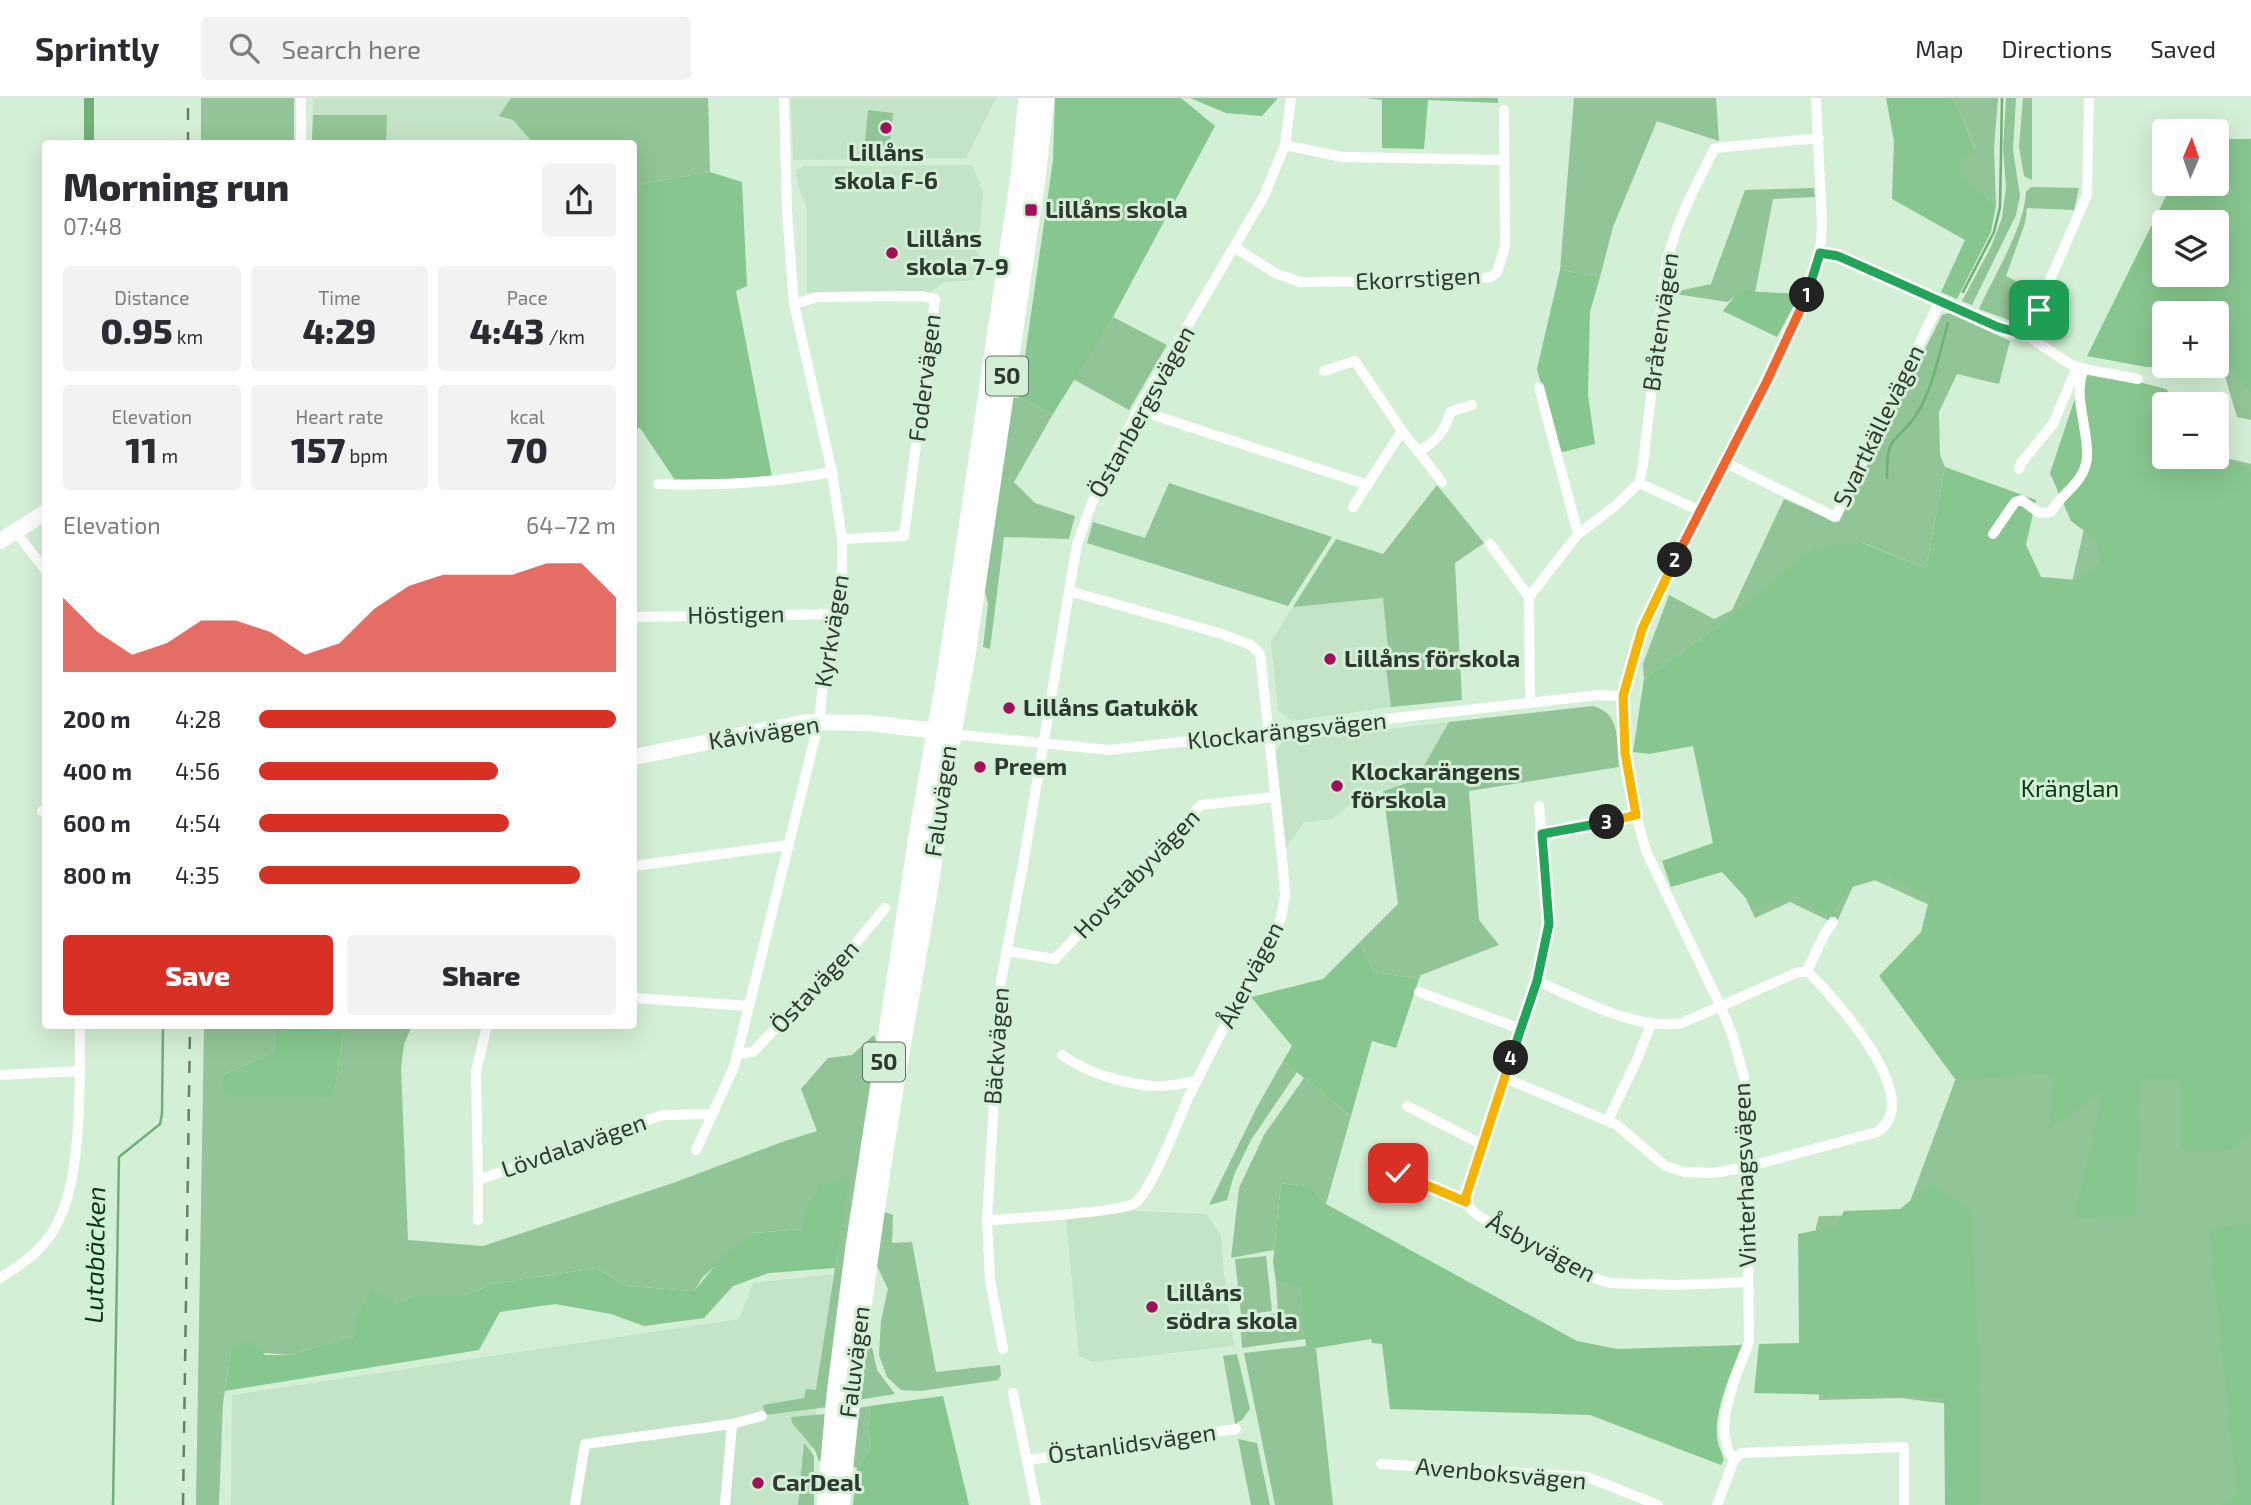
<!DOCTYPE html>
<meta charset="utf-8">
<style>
:root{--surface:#fff;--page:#f2f2f3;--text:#2b2b33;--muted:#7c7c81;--line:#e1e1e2;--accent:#d93025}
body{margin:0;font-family:"Exo 2",sans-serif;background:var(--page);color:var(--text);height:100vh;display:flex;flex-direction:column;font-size:26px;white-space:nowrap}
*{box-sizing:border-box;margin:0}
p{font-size:23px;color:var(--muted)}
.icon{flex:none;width:38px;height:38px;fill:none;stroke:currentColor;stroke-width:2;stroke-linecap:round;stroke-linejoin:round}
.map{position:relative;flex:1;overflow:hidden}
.side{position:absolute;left:42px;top:42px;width:595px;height:889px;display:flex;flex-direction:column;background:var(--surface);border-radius:7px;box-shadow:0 7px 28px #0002}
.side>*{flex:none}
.needle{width:46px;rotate:2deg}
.tools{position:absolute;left:2152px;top:21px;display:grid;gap:14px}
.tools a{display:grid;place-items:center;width:77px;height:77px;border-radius:7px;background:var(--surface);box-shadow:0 7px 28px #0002;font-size:35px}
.pin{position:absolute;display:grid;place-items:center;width:60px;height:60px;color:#fff;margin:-30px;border-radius:14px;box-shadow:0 4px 10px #0006}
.km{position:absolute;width:35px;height:35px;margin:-18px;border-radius:50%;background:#222;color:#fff;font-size:19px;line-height:35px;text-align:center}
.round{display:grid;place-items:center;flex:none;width:74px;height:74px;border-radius:7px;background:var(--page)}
.head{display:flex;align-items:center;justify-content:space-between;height:119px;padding:0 21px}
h1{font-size:38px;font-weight:800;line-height:52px}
.metrics{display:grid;grid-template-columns:repeat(3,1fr);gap:10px;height:119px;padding:7px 21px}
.metrics div{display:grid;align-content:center;border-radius:7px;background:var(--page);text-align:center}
.metrics b{font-size:35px;font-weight:800}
.metrics small{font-size:19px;font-weight:400}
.metrics p{font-size:19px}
.chart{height:196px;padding:14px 21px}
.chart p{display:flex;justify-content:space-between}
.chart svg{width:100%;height:126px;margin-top:7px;fill:var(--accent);opacity:.7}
.primary-button{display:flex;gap:14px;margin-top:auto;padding:14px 21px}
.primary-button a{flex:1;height:80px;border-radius:7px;background:var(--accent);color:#fff;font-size:28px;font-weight:800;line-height:80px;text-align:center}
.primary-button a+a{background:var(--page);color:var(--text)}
ul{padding:0 21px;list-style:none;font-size:23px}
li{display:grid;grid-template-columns:112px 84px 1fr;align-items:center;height:52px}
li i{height:18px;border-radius:9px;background:var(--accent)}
header{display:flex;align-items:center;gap:42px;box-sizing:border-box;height:98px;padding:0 35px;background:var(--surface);border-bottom:2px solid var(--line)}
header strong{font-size:33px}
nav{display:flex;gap:38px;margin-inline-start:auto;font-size:24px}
.search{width:490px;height:63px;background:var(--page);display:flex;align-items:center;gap:18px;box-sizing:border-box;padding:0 24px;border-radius:7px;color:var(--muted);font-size:26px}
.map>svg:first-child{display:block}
</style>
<header>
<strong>Sprintly</strong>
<div class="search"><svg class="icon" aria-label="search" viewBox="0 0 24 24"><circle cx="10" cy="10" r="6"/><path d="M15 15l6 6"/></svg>Search here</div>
<nav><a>Map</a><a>Directions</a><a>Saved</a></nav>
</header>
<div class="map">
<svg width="2251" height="1407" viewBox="0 0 2251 1407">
<rect width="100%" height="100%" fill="#d3efd5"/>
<!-- built -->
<path fill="#c3e4c6" d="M313,0H511L500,18L513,22L533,45L312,46Z
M791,0H996L966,60L793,62Z
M972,67L983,93L975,182L943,184L930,195L807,194V110L798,88L796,72L804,68Z
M1383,500L1389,560L1385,563L1391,609L1292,623L1278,612L1271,544L1293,509Z
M1449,624L1425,666L1410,684L1360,698L1333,721L1304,724L1284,752L1275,655L1282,644Z
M1132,1113L1206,1116L1221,1137L1223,1170L1234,1248L1093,1264L1079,1258L1066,1121Z
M833,1176L805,1407H231L232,1297L739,1221L753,1185Z"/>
<!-- green -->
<path fill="#91c496" d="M201,0H294V45H201Z
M511,0H708L710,74L646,85L634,90V46L533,45L513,22L499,18Z
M1574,0H1716L1719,43L1657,23L1613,129L1600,179L1560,172Z
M1951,0H1998L1994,50L1996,108L1960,77V66L1975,51L1956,5Z
M2006,0H2016L2013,52L2020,98L2016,117L1972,207L1962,203L1991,149L2002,120L2006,89L2003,50Z
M2023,0H2032V82L2024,78L2019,49Z
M868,12L893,15L889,55L864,53Z
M313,17H387L386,45H312Z
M2031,89L2079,90L2074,112L2027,110L2025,125L2006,178L2036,193L2022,227L1979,211C1994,178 2025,128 2026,94Z
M1814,90L1815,99L1773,101L1755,195C1742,193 1737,194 1728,204L1669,195L1711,186L1745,92Z
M1949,215L2010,243L1999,286L1957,276L1939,314L1940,357L1945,369L1926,470L1863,445L1721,526L1644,581L1643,566L1669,497L1714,521L1732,512L1784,401L1839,424L1942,217Z
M1113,219L1167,247L1129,312L1073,281Z
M2251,242V322L2237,319L2224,275L2230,261Z
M1013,300H1019L1053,316L1014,384L1035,405L1075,418L1069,441L1004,439L990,551L983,549L988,506L984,490Z
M2217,358L2251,366V1407H1958L1956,1307L1901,1300L1819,1302L1816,1129L1819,1118L1905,1117L1956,980L1934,809L1859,775L1836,826L1790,804L1755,820L1720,745L2066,511L2088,413Z
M1169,385L1332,439L1288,508L1087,445L1093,424L1145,440Z
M1437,387L1484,445L1455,465L1462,602L1391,609L1385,562L1389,560L1383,500L1293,509L1336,441L1383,456Z
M1593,608C1622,616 1616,643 1619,669L1469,693L1479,822L1499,847L1421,877L1419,881L1374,874L1360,844L1398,806L1383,693L1410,684L1425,666L1449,624Z
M204,928H275L274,954L223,977L334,998L344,928H412L404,946L401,970L408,1142L483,1148L673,1085L782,1044L817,1033L801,991L828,960L852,957L874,937L877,946L828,1309L765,1317L763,1307L804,1300L806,1291L816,1292L849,1079L803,1131L751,1135L703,1179L694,1193L626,1188L597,1170L491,1186L464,1198H413L394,1206L354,1238L291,1257L231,1253L223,1305L219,1407H196Z
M1283,963L1297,974L1251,1042L1234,1077L1227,1102L1209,1107L1256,1011Z
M1304,980L1351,1018L1326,1106L1312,1090L1281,1085L1274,1152L1231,1160L1239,1090L1264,1037Z
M884,1114L893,1117L892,1145L912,1144L936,1274L1000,1267L1001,1277L998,1282L920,1293L901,1292L887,1279L879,1257L881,1223L888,1191L876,1166Z
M1266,1158L1272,1213L1241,1217L1235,1161Z
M1276,1184L1300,1187L1306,1241L1242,1250L1240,1220L1278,1215Z
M869,1236L877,1272L895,1296L858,1302Z
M1306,1248L1316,1250L1333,1407H1275L1244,1255Z
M1237,1256L1250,1311L1242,1322L1235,1326L1223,1258Z
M870,1308L868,1331L871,1350L857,1370L851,1368L858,1310Z
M827,1316L822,1363H819L815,1352L792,1325L791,1319Z
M1238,1341L1257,1345L1270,1407H1251Z
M804,1345L814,1358V1407H798Z"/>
<!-- forest -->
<path fill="#87c68e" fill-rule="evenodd" d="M1055,0H1181L1215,28L1113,219L1053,316L1019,300L1053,62Z
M1190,0H1278L1262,18L1226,15Z
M1366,0H1498V5L1428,2L1424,51L1382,50V2Z
M1886,0H1951L1956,5L1975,52L1960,66V76L1996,108L1991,134L1957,201L1941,194L1965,142L1892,101L1894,43Z
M2217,41H2251V295L2231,272L2146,269L2087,258L2172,86H2217ZM2165,124H2217V177H2165ZM2165,215H2217V268H2165Z
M710,74L742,84L747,188L736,193L772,379L677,385L640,330L634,332V90L646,85Z
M1560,172L1600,179L1590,214L1588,297L1595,346L1559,355L1537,271Z
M1743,193L1800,196L1777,239L1723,213L1736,196Z
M2085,270L2166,291L2178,306H2165V359L2217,358L2251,372V1034L2233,1051L2181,1052L2180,981H2141L2135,1119L2074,1121L2104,993L2049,1032L2053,976L1955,981L1879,878L1921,834L1930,798L1889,778L1849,790L1829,819L1797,797L1755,810L1722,774L1671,789L1662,763L1713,745L1693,648L1649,656L1633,654L1644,581L1721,526L1811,452L1862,445L1926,470L1945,369L2036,402L2026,447L2041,479L2077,482L2101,466L2095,441L2071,423L2050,375Z
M1360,844L1374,874L1419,881L1396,950L1372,943L1351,1018L1283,963L1292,948L1251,899L1323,881Z
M275,928H344L334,999L224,997L223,977L274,954Z
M850,1079L835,1170L769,1175L733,1188L704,1220L644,1228L611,1216L555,1206L500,1214L479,1252L225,1293L231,1253L247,1242L265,1257H291L354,1238L355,1222L373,1192L394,1206L413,1198H464L491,1186L597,1170L626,1188L694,1193L724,1157L751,1135L803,1131L804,1114L821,1086Z
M1281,1085L1312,1090L1326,1106L1577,1243L1617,1251L1742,1247C1732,1272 1714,1312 1717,1340C1718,1347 1722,1355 1724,1362L1721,1367L1590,1317L1390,1311L1382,1246L1372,1245L1371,1241L1316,1250L1306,1248L1300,1188L1276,1184L1273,1163Z
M1930,1087L1972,1112L1981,1326L1980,1407H1945L1944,1299L1754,1295L1759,1246L1799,1245L1798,1136L1837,1128L1844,1113L1900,1111Z
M2251,1126V1407H2220L2237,1397L2209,1131Z
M943,1298L969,1407H853L857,1370L871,1350L868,1331L870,1308Z"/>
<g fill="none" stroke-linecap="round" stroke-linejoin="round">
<!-- stream -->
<path stroke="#71af78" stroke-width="2.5" d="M1963,194L1994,134L2000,109L2002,0
M1887,380C1886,333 1898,346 1918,314C1933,290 1940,252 1948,225
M113,1407L119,1059L160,1026L162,1016L163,928"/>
<!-- canal -->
<path stroke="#71af78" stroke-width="10" d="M89,0V46"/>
<!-- street -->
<path stroke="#fff" stroke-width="10" d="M301,46V0
M1285,47L1342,59L1505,62
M1234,149L1275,175L1300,184L1456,183L1491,179L1497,174L1505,149L1504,12
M1820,154L1838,158L1970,217L2026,237L2070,266L2084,271L2138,281
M794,206L818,199L921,198L935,201L904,438L842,441
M2026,237L2087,97L2089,0
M1324,273L1355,263L1402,333L1442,384
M1539,289L1578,436
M1138,312L1368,387
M1418,354C1436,343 1445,334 1450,314L1472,307
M1726,365L1835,419L1940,203
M2019,371L2021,365L2053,326L2077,269
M1639,385L1700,413
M658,386C718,388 774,385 832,374
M1353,409L1402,333
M15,433L46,473
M1993,436L2015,404L2022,402L2039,415L2051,414C2062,394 2084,386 2087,360C2089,332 2072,297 2084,271
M1490,446L1529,499
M634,519L839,516
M1530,605L1529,499L1578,436L1614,409L1639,385L1643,367L1666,167C1675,126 1696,87 1715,50L1819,40
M951,636L1109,652L1599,597L1623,598
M1539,708L1549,826L1537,883L1466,1098C1466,1109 1473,1114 1482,1120L1588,1178L1610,1185L1677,1187L1748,1184
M42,713H46
M1542,736L1636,717
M634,768L787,747
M1007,853L1055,861L1201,707L1275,699
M1807,873L1824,837L1833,824
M1419,894L1521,931
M634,900L749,908
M737,956L753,954L847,856L885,810
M1062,957C1087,975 1122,985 1152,988C1167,989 1183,985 1197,983
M0,977L79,973
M1505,980L1617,1027L1665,1068L1684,1074L1713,1075L1747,1069L1877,1034C1928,1001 1833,899 1807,873L1796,875L1682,925C1636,933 1579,901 1537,883
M1407,1008L1483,1047
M1608,1022L1636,964L1651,926
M696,1052L734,969L819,623L824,578L839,516L842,472V441L832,374L794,206L787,113L784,0
M1398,1075L1466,1103
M478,1082L476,973L487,928
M478,1122V1082L663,1017L711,1016
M987,1122C1007,1121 1125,1114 1135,1105C1154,1089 1178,1022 1190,996C1219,937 1251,879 1281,820L1285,797L1283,769L1260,556L1251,547L1222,536L1069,493
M0,1180C17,1169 33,1159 46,1143C85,1097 79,986 80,928
M1003,1251L990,1182L987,1122L1001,883L1024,761L1077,446L1093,402L1138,312L1264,98L1285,47L1291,0
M1013,1295L1036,1407
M1028,1362L1236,1331
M1734,1362L1728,1352L1724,1336L1725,1317L1734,1283L1749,1244L1747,1069L1744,979L1733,939L1721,909L1646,753L1636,717L1625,655L1623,598L1642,531L1767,283L1811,187L1820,154L1822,127L1816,0
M1381,1366L1587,1379L1658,1407
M575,1407L585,1346L732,1326L762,1318
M725,1407L732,1326
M1717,1407L1734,1362L1741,1355L1904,1349V1407"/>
<!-- secondary -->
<path stroke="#fff" stroke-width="16" d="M0,443L46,414
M634,659L806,624L868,625L937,633"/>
<!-- highway -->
<path stroke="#fff" stroke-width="19" d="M826,1407L836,1297L855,1148L920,726L947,572L1020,78L1028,0
M840,1407C854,1261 873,1116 897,972C907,912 918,854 928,794C940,719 949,644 964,570L1036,81L1045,0"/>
<!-- rail -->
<path stroke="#6b7d6d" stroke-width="2.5" stroke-dasharray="12 12" stroke-linecap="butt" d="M188,46V0
M183,1407L190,928"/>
</g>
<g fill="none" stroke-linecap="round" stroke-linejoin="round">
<!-- split-1 casing -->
<g stroke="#fff" stroke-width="14">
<path id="split-1" d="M1807,197L1820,155L1838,158L1998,229L2026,237L2039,212"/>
</g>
<!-- split-2 casing -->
<g stroke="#fff" stroke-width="14">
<path id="split-2" d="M1675,462L1767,283L1807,197"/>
</g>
<!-- split-3 casing -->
<g stroke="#fff" stroke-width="14">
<path id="split-3" d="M1607,724L1636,717L1625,655L1623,598L1642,531L1675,462"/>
</g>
<!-- split-4 casing -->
<g stroke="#fff" stroke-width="14">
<path id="split-4" d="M1511,960L1537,883L1549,826L1542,736L1607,724"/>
</g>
<!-- split-5 casing -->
<g stroke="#fff" stroke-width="14">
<path id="split-5" d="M1398,1075L1466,1104V1098L1511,960"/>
</g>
<!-- split-1 -->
<use href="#split-1" stroke="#22a559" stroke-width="9"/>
<!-- split-2 -->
<use href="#split-2" stroke="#f0652b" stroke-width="9"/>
<!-- split-3 -->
<use href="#split-3" stroke="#f5b400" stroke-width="9"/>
<!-- split-4 -->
<use href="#split-4" stroke="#22a559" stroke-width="9"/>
<!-- split-5 -->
<use href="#split-5" stroke="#f5b400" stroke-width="9"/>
</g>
<!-- markers -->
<g fill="#a0115a" stroke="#d3efd5" stroke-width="2.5">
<circle cx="886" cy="30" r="7"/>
<rect x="1024" y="105" width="14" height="14" rx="3.5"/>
<circle cx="892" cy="155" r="7"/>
<circle cx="1330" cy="561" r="7"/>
<circle cx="1009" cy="610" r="7"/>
<circle cx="980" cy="669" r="7"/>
<circle cx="1337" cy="688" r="7"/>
<circle cx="1152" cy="1209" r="7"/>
<circle cx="758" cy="1385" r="7"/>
</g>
<g text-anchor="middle" stroke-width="6" stroke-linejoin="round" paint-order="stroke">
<!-- shield labels -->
<g fill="#d3efd5" stroke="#607061" stroke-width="2">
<rect x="986" y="258.5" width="42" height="39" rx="5"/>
<rect x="863" y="944.5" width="42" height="39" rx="5"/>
</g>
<g font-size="23" font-weight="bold" fill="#2e392f">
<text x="1007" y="286">50</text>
<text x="884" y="972">50</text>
</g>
<!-- poi labels -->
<g font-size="24" font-weight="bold" fill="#2e392f" stroke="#d3efd5" text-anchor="start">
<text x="886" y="63" text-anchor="middle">Lillåns<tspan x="886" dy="28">skola F-6</tspan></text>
<text x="1045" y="120">Lillåns skola</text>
<text x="906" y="149">Lillåns<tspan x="906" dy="28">skola 7-9</tspan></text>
<text x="1344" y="569">Lillåns förskola</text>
<text x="1023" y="618">Lillåns Gatukök</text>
<text x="994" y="677">Preem</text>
<text x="1351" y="682">Klockarängens<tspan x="1351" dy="28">förskola</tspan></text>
<text x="1166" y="1203">Lillåns<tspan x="1166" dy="28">södra skola</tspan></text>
<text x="772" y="1393">CarDeal</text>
</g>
<!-- street labels -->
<g font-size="24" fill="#2e392f" stroke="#d3efd5">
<text transform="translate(1418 181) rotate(-3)" y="8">Ekorrstigen</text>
<text transform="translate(1661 224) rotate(-82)" y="8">Bråtenvägen</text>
<text transform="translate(925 280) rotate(-83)" y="8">Fodervägen</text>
<text transform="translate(1142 314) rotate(-61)" y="8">Östanbergsvägen</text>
<text transform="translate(1879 328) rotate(-64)" y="8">Svartkällevägen</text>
<text transform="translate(736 517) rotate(-1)" y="8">Höstigen</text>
<text transform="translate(832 533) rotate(-81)" y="8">Kyrkvägen</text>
<text transform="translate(1287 633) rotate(-6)" y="8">Klockarängsvägen</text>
<text transform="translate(764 635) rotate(-9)" y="8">Kåvivägen</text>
<text transform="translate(941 703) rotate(-82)" y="8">Faluvägen</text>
<text transform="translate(1137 776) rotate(-46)" y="8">Hovstabyvägen</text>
<text transform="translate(1251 877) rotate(-63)" y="8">Åkervägen</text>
<text transform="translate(815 889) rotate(-47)" y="8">Östavägen</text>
<text transform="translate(997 948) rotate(-86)" y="8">Bäckvägen</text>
<text transform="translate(574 1048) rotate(-19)" y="8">Lövdalavägen</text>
<text transform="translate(1745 1077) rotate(-92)" y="8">Vinterhagsvägen</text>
<text transform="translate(1541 1150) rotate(28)" y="8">Åsbyvägen</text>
<text transform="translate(855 1264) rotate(-83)" y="8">Faluvägen</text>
<text transform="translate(1132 1346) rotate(-8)" y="8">Östanlidsvägen</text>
<text transform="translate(1501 1376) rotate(5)" y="8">Avenboksvägen</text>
</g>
<!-- park labels -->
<g font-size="24" fill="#073713" stroke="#d3efd5">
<text x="2070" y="699">Kränglan</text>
</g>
<!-- water labels -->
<g font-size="26" font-style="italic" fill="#083713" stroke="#d3efd5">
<text transform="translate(95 1157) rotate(-89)" y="9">Lutabäcken</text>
</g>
</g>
</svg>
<div class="tools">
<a><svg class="needle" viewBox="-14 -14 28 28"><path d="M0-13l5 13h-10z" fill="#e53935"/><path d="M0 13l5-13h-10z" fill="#7c7c81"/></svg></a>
<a><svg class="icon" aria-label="layers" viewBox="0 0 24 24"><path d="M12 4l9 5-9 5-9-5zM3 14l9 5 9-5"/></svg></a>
<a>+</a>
<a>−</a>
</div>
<div class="pin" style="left:2039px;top:212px;background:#1e9e55"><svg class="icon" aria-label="arrive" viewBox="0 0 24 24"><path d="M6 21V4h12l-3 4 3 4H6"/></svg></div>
<div class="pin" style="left:1398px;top:1075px;background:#d93025"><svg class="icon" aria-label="check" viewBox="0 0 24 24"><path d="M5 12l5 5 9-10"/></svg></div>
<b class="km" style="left:1807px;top:197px">1</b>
<b class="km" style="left:1675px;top:462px">2</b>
<b class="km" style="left:1607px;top:724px">3</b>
<b class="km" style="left:1511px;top:960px">4</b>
<section class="side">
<div class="head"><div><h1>Morning run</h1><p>07:48</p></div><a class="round"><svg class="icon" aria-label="share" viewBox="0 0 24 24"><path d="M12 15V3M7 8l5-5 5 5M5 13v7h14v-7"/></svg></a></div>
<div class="metrics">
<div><p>Distance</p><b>0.95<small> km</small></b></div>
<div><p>Time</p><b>4:29</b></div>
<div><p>Pace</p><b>4:43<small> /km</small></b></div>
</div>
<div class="metrics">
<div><p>Elevation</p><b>11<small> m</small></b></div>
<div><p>Heart rate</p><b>157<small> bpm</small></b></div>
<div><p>kcal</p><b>70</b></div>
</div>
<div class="chart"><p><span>Elevation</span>64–72 m</p>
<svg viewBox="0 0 160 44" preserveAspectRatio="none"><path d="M0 44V18L10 30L20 38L30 34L40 26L50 26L60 30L70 38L80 34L90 22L100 14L110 10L120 10L130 10L140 6L150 6L160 18V44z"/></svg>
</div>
<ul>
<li><b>200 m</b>4:28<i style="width:100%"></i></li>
<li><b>400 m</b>4:56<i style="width:67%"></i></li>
<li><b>600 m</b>4:54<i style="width:70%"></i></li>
<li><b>800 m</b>4:35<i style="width:90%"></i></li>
</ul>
<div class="primary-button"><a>Save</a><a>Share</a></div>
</section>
</div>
